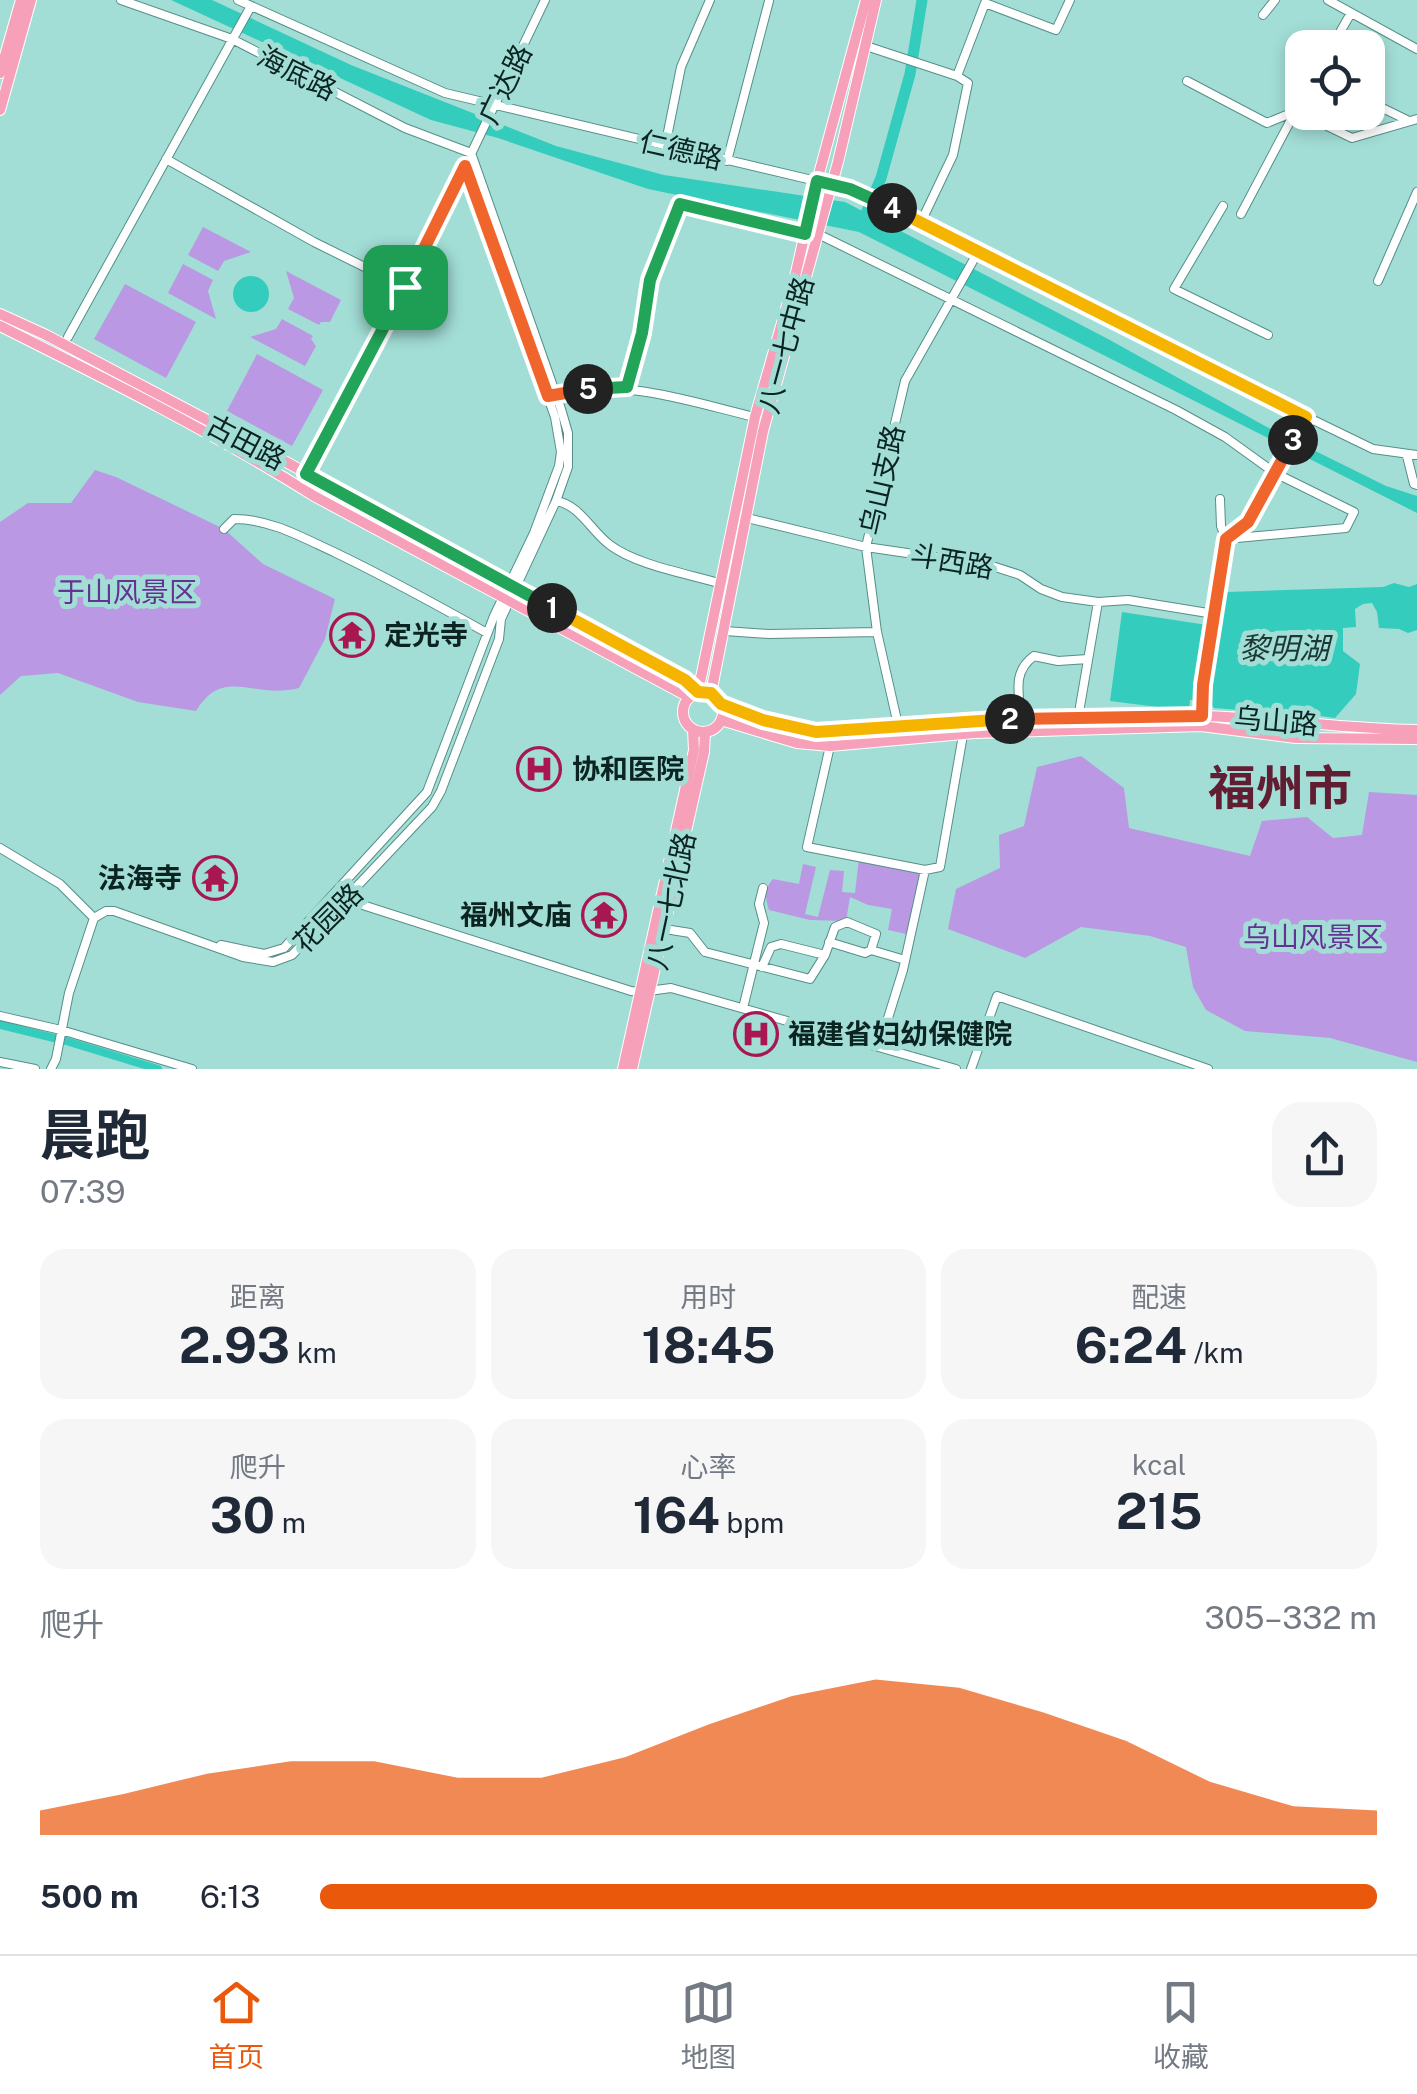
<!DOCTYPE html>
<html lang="zh">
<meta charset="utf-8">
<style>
:root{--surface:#fff;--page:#f6f6f7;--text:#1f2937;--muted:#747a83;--line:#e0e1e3;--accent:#ea580c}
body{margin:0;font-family:"Public Sans","Noto Sans SC",sans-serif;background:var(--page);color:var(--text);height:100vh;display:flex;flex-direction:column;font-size:38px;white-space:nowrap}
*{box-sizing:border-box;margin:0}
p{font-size:32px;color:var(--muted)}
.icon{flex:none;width:55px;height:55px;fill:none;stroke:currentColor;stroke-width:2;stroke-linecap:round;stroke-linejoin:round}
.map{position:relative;height:1069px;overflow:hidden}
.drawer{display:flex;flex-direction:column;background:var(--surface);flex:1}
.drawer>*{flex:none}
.tools{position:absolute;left:1285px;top:30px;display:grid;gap:20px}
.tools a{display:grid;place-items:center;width:100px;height:100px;border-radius:20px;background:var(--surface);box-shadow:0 5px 15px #0003;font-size:50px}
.pin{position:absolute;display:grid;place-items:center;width:85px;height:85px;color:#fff;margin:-42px;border-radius:20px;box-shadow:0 5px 15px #0006}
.km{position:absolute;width:50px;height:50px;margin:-25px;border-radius:50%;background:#222;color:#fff;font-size:28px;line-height:50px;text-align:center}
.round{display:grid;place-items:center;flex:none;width:105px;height:105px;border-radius:30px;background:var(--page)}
.head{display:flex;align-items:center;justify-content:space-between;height:170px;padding:0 40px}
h1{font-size:55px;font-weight:700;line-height:75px}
.figures{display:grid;grid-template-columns:repeat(3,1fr);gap:15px;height:170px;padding:10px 40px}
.figures div{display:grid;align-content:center;border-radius:25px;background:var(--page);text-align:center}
.figures b{font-size:50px;font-weight:700}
.figures small{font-size:28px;font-weight:400}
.figures p{font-size:28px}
.chart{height:280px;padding:20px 40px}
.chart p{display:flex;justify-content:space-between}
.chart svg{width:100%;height:180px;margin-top:10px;fill:var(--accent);opacity:.7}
ul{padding:0 40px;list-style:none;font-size:32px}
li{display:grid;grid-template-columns:160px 120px 1fr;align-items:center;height:75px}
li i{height:25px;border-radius:12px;background:var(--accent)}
.dock{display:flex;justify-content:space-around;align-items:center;height:140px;border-top:2px solid var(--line);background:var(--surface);font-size:28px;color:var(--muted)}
.dock a{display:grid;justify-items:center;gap:5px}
.dock .on{color:var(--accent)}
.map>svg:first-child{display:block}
</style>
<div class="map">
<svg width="1417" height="1069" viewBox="0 0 1417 1069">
<rect width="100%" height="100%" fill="#a2ded6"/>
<!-- green -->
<path fill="#ba98e3" d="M203,227L251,252L224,261L218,271L188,255Z
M183,264L213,280L208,291L216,319L168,293Z
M286,271L341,300L330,322H321L319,325L288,309L294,298Z
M125,284L196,322L166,378L94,339Z
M282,319L313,336L311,339L316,346L305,366L250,337L276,329Z
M257,354L323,390L292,446L227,411Z
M95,470L116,477L224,529L263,564L335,599L325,639L299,688C253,700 224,665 196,711L138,702L58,673L21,676L0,695V522L28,503H71Z
M1081,756L1124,788L1129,828L1250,856L1262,821L1307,817L1333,838L1362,835L1369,792L1417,795V1062L1330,1038L1245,1031L1206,1010L1193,987L1186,947L1150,936L1081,927L1025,958L948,929L956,889L1000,868L999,835L1024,826L1037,767Z
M859,858L925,870L911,935L888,930L892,909L868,905L850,897L846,921L810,920L769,910C765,898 764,889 773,879L799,884L803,864L816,867L805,914L818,917L830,870L844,871L842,892L855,893Z"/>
<!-- water -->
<path fill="#34ccbd" d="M171,0H212L351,65L556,146L664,175L845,202L1108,339L1265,426L1386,486L1414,495L1417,496V513L859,232L648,189L498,138L431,120Z
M233 294a18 18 0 1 1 36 0a18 18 0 1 1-36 0Z
M1394,583L1409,587L1417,584V630L1408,633L1399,629L1379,628L1377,612L1372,603L1363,604L1355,609L1356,627L1343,628V651L1360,664L1356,694L1335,718C1316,716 1299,711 1280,709L1275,713L1214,708L1208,701L1190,700L1189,711L1110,701L1122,612L1220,627L1227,592L1383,587Z"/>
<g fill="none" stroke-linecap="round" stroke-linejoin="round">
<!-- canal -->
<path stroke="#34ccbd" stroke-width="8" d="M0,1025L66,1041L158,1069"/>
<!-- river -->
<path stroke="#34ccbd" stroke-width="11" d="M862,223L881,178L910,74L922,0"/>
<!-- minor casing -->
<g stroke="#558f88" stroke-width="10">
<path id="minor" d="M238,0L445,93L850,189L1307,417L1373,449L1417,455
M1328,0L1417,49
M1263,15L1275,0
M866,46L957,76L968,83L953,155L921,222
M1331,48L1351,13
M957,76L985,3L1056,30L1070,0
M1187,81L1267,123L1296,111L1352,138L1417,119
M1368,101L1407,120
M665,147L681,67L710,0
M471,154L545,0
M166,159L314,242L405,287
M727,161L769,1
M1223,206L1174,289L1268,335
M1241,214L1302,99
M816,233L1176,410L1225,437L1275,473L1354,512L1346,528L1226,539L1221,526L1220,499
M1378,281L1417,192
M68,337L251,6
M627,387L642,333L650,280L680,204L805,233
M554,395C623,377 687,401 755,417
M1407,456L1414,484L1417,485
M299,487L465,167
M556,501C579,504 592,532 610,545C636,565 689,574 722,584
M747,518L866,547L989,565L1020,575L1041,589L1062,597L1098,602L1128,600L1214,614
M224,529L234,519C271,519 303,538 336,553C388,578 437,605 487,633
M725,631L769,634L877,632
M1021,718C1019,693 1012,672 1034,656L1058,661L1088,659
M1078,718L1098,602
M1202,721L1203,685L1226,539L1247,522L1307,417
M898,725L877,632L866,547L905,381L978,252
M830,746L807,847L925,870L940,867L963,735
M0,848L60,884L94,918
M347,900L631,991L641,992L671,988L956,1069
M665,929L690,933L705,952L810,979L825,955L835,927L847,922L876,934L871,950L865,953L829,942
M221,945L264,954L284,948L427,792L494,616L534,533L559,466L561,452L555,417L465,165
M871,950L905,960
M762,967L771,947L781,944L825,955
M743,1008L764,923L759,904L763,888
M0,1016L61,1030L192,1069
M879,1047L903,970L925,870
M0,1062L35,1069
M51,1069L56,1059L69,993L94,918L106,911H114L243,957L273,962L292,955L432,807L441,791L499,639L501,619L556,501L568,467V433L561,409L471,153L405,128L232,39L121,0
M971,1069L997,996L1208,1069"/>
</g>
<!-- major casing -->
<g stroke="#fff" stroke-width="12">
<path id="major" d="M0,73L21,0
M0,110L31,0
M0,314L46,335L277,457L685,680L698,692L755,417L794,281L816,185L866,0
M0,326C106,379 214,433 314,496L689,697
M683 712a20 20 0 1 1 40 0a20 20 0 1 1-40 0Z
M711,693L763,431L838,162L876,0
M721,704L788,729L816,732C944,721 1076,711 1204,716C1275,718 1346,729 1417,730
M721,720L797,743L830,746L974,733L1201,726L1296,738L1417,739
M623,1069L694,750L693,729
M632,1069L704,752L705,732"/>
</g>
<!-- minor -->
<use href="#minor" stroke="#fff" stroke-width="8"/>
<!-- major -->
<use href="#major" stroke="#f6a0b9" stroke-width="10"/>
</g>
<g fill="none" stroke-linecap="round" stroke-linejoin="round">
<!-- split-1 casing -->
<g stroke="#fff" stroke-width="20">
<path id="split-1" d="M405,287L306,474L552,608"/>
</g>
<!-- split-2 casing -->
<g stroke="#fff" stroke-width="20">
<path id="split-2" d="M552,608L685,680L698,692L711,693L721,704L763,720L816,732L1010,719"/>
</g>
<!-- split-3 casing -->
<g stroke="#fff" stroke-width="20">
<path id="split-3" d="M1010,719L1202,716L1203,685L1226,539L1248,522L1293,440"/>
</g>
<!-- split-4 casing -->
<g stroke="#fff" stroke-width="20">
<path id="split-4" d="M892,208L1306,417L1293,440"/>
</g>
<!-- split-5 casing -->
<g stroke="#fff" stroke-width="20">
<path id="split-5" d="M588,389L627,387L642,333L650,280L680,204L805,234L817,181L850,189L892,208"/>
</g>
<!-- split-6 casing -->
<g stroke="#fff" stroke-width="20">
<path id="split-6" d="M405,287L465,166L548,396L588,389"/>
</g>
<!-- split-1 -->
<use href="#split-1" stroke="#22a559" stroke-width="12"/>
<!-- split-2 -->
<use href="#split-2" stroke="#f5b400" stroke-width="12"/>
<!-- split-3 -->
<use href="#split-3" stroke="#f0652b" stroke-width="12"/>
<!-- split-4 -->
<use href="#split-4" stroke="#f5b400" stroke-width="12"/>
<!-- split-5 -->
<use href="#split-5" stroke="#22a559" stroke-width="12"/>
<!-- split-6 -->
<use href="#split-6" stroke="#f0652b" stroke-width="12"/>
</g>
<!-- icons -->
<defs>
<g id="temple-ring" transform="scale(2.25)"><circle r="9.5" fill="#a2ded6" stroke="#a91750" stroke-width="1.5"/><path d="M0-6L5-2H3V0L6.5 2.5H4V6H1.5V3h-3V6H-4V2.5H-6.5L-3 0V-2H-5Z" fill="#a91750"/></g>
<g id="hospital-ring" transform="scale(2.25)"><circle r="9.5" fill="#a2ded6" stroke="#a91750" stroke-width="1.5"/><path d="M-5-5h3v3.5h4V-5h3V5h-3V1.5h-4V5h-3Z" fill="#a91750"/></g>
</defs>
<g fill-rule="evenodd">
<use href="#temple-ring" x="352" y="635"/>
<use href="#hospital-ring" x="539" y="769"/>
<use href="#temple-ring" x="215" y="878"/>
<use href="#temple-ring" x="604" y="915"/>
<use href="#hospital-ring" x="756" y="1034"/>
</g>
<g text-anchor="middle" stroke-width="10" stroke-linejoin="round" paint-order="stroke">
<!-- street labels -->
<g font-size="28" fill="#0b2421" stroke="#a2ded6">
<text transform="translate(297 73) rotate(27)" y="10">海底路</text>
<text transform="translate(505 84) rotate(-64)" y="10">广达路</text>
<text transform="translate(681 150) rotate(13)" y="10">仁德路</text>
<text transform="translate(786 345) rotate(-75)" y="10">八一七中路</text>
<text transform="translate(246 442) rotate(28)" y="10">古田路</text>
<text transform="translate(882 480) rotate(-77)" y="10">乌山支路</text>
<text transform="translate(952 561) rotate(10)" y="10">斗西路</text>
<text transform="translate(1276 721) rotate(5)" y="10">乌山路</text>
<text transform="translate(671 901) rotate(-78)" y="10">八一七北路</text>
<text transform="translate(328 918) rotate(-45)" y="10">花园路</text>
</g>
<!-- park labels -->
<g font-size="28" fill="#643292" stroke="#a2ded6">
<text x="127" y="602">于山风景区</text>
<text x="1313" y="947">乌山风景区</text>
</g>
<!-- poi labels -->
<g font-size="28" font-weight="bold" fill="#0b2421" stroke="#a2ded6" text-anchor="start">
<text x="384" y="645">定光寺</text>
<text x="572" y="779">协和医院</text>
<text x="182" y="888" text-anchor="end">法海寺</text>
<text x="572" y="925" text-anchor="end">福州文庙</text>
<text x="788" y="1044">福建省妇幼保健院</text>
</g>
<!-- water labels -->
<g font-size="30" font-style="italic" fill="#1f3734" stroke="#a2ded6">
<text x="1284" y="659">黎明湖</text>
</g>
<!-- town labels -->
<g font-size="48" font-weight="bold" fill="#611d32" stroke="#a2ded6">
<text x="1280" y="805">福州市</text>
</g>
</g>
</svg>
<div class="tools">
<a><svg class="icon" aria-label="locate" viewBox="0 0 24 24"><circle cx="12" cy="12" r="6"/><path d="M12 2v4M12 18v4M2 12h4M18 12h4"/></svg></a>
</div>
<div class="pin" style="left:405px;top:287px;background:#1e9e55"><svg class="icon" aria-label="arrive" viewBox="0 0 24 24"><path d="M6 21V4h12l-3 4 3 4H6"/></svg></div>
<b class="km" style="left:552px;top:608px">1</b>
<b class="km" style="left:1010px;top:719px">2</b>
<b class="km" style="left:1293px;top:440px">3</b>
<b class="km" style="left:892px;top:208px">4</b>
<b class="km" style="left:588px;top:389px">5</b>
</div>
<section class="drawer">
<div class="head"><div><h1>晨跑</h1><p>07:39</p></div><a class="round"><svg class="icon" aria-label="share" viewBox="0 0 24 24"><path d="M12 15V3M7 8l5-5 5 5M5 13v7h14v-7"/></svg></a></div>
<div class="figures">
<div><p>距离</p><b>2.93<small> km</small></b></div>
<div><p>用时</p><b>18:45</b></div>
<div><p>配速</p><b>6:24<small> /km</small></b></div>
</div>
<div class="figures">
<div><p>爬升</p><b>30<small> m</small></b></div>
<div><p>心率</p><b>164<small> bpm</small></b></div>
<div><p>kcal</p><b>215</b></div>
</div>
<div class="chart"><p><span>爬升</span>305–332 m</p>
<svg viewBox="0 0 160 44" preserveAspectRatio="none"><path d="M0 44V38L10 34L20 29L30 26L40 26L50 30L60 30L70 25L80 17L90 10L100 6L110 8L120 14L130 21L140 31L150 37L160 38V44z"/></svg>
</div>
<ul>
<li><b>500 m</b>6:13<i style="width:100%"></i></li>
</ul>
</section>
<nav class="dock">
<a class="on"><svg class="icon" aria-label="home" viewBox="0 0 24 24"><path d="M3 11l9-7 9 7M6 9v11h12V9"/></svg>首页</a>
<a><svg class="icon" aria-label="map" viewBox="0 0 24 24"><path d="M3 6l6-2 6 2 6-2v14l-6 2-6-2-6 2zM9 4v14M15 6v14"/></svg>地图</a>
<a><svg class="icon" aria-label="saved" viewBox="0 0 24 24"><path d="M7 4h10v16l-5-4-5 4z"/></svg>收藏</a>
</nav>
